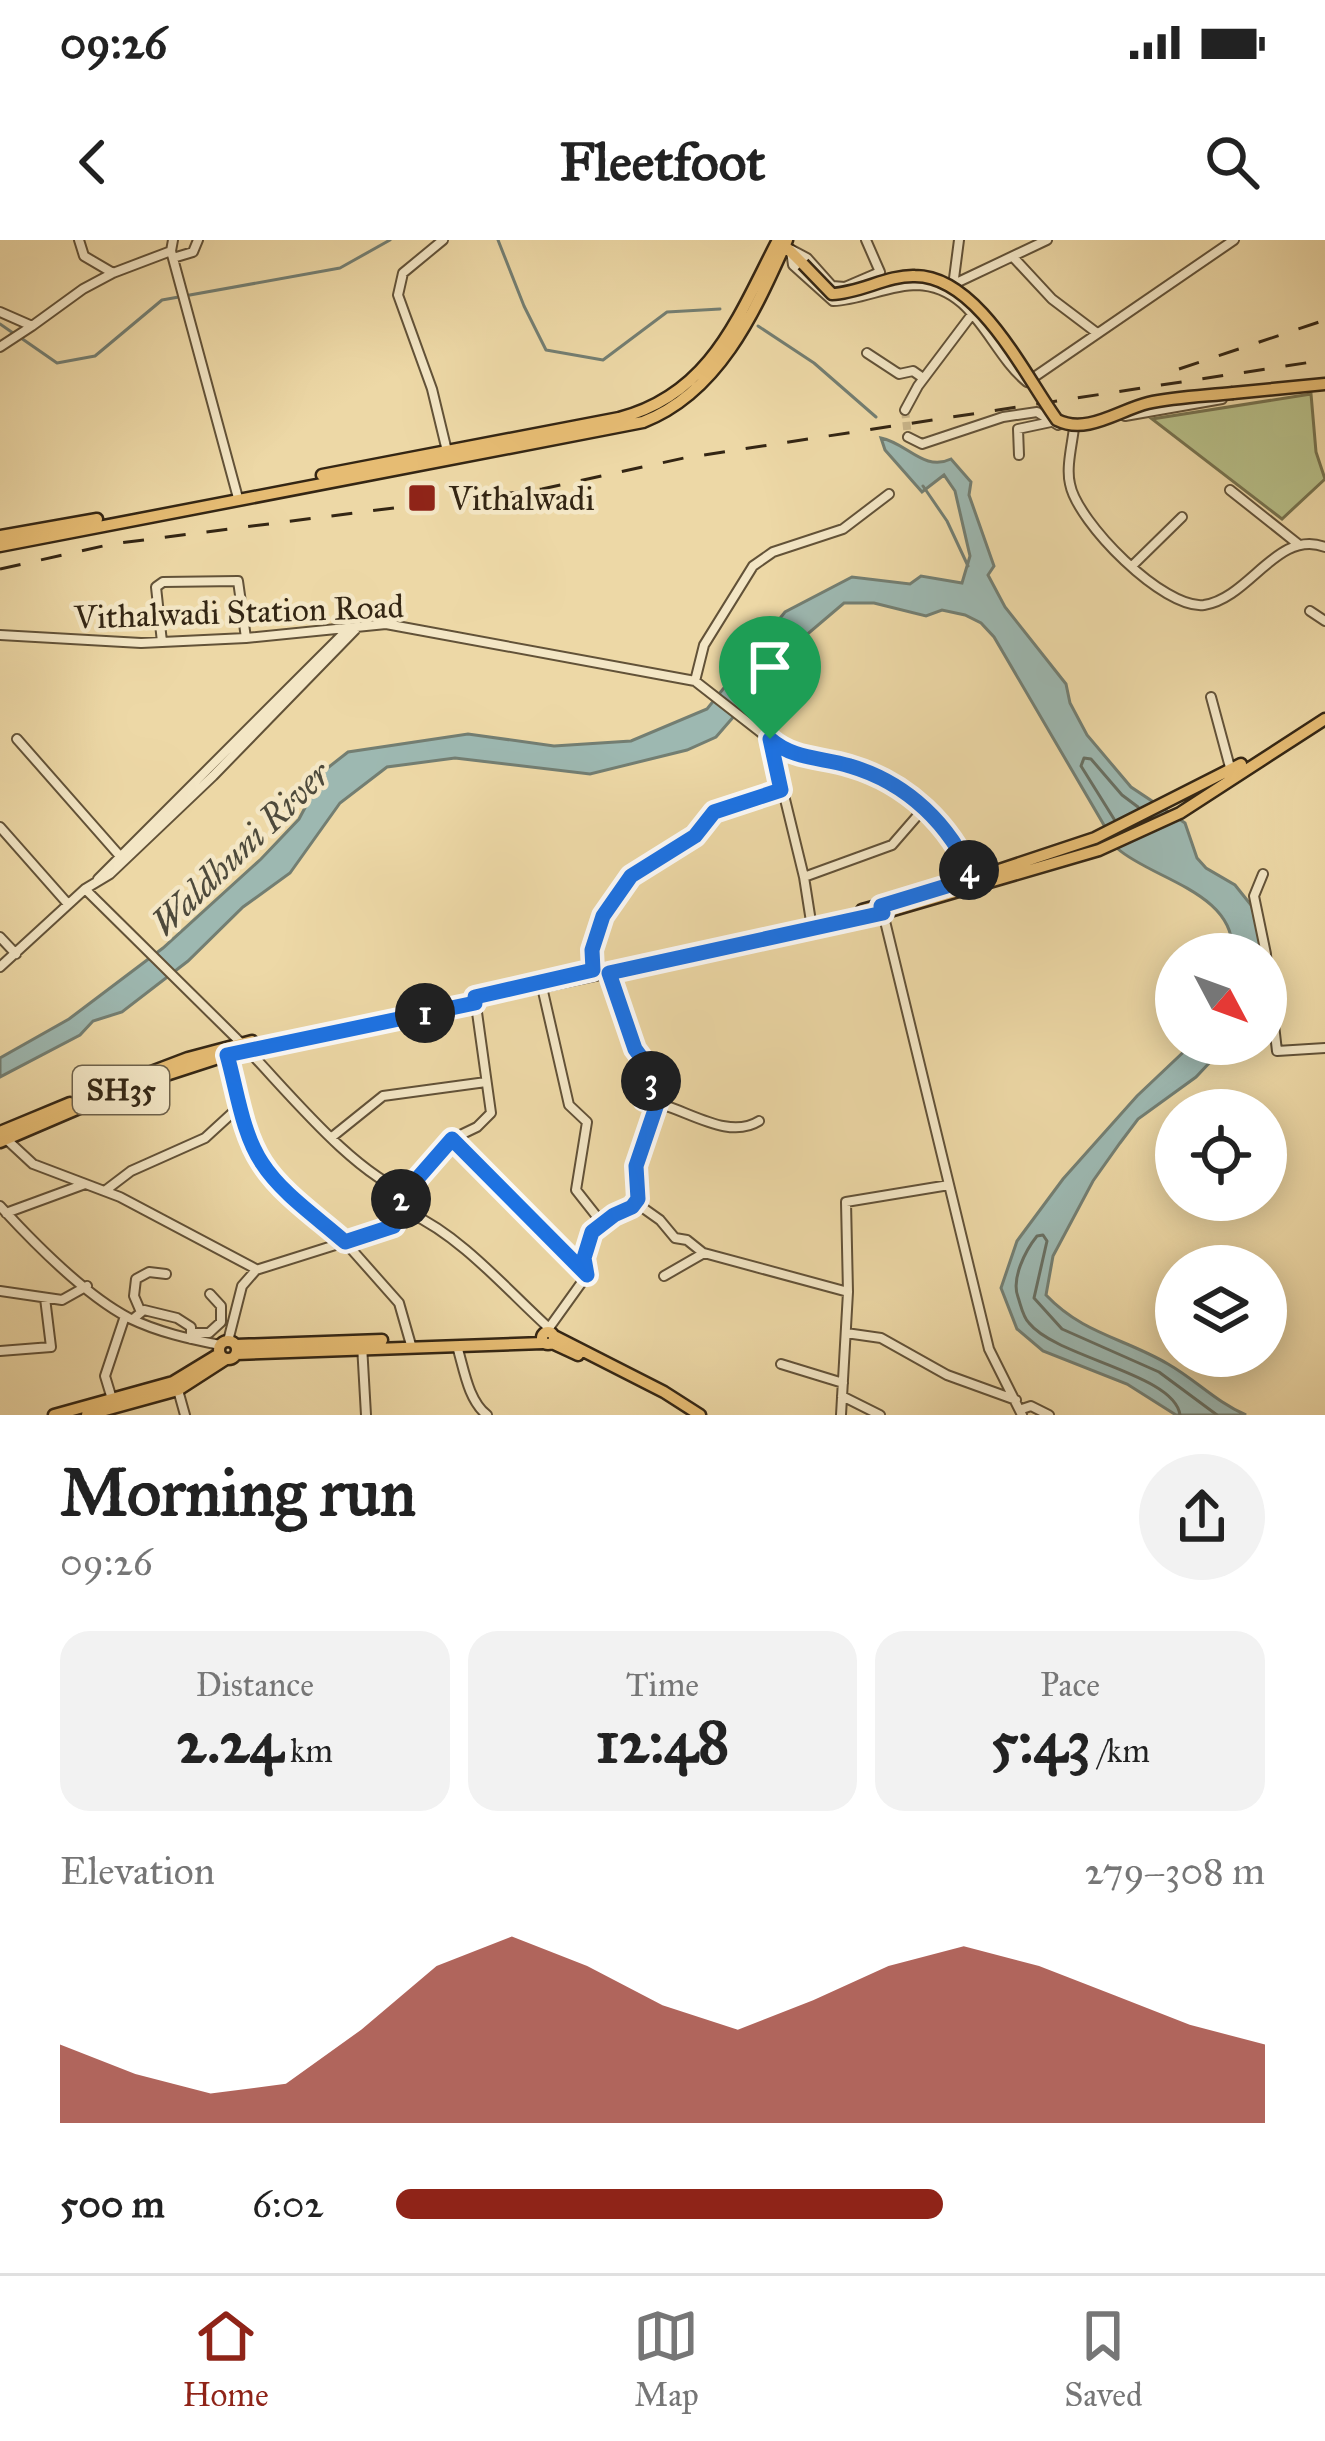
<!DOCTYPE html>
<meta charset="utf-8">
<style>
:root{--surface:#fff;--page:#f2f2f2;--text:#222;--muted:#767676;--line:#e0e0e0;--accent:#8f2418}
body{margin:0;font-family:"IM FELL Great Primer",serif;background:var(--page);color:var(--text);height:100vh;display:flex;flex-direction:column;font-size:45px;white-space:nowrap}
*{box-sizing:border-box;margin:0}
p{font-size:39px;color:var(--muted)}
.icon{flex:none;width:66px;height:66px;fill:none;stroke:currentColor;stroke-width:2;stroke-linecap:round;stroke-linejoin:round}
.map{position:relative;height:1175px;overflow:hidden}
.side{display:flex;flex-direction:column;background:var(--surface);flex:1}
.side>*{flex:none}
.needle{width:78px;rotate:131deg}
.buttons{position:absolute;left:1155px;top:693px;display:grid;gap:24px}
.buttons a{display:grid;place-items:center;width:132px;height:132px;border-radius:50%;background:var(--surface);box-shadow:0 6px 30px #0003;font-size:60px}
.pin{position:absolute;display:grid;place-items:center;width:102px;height:102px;color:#fff;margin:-123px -51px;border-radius:50% 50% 50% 0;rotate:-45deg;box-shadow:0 0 12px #0007}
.pin .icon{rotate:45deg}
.km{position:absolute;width:60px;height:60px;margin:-30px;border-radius:50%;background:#222;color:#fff;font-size:33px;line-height:60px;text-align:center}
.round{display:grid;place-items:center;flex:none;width:126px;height:126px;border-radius:63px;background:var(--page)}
.headline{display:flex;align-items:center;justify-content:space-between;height:204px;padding:0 60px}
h1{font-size:66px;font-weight:700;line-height:90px}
.metrics{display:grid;grid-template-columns:repeat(3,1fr);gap:18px;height:204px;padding:12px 60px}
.metrics div{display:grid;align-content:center;border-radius:30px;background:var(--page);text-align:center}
.metrics b{font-size:60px;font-weight:700}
.metrics small{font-size:33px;font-weight:400}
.metrics p{font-size:33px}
.chart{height:336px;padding:24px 60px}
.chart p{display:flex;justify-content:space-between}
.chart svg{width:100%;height:216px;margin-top:12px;fill:var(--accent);opacity:.7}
ul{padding:0 60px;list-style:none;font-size:39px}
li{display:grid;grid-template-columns:192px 144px 1fr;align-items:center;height:90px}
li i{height:30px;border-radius:15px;background:var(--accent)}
.status{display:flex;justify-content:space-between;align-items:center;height:84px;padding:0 60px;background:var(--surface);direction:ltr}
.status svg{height:33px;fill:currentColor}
header{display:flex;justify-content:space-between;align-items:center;height:156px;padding:0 60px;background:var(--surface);font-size:54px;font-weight:700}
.menu{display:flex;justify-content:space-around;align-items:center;height:168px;border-top:3px solid var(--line);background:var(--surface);font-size:33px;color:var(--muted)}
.menu a{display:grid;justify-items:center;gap:6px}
.menu .on{color:var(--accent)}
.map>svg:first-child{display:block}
</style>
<div class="status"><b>09:26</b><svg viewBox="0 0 49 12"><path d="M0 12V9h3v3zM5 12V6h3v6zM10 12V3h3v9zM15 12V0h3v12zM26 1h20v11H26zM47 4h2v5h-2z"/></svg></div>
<header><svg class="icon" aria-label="back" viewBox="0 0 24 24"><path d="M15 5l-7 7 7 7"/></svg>Fleetfoot<svg class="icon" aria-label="search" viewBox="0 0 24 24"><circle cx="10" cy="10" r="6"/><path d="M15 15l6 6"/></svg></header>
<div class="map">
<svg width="1325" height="1175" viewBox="0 0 1325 1175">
<rect width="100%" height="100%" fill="#edd8a6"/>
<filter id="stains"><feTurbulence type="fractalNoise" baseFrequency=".00167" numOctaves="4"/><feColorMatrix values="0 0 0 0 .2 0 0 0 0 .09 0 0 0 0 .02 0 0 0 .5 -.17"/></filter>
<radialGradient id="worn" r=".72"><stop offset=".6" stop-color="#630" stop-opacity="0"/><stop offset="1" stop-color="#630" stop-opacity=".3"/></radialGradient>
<!-- green -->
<path fill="#b7bf88" stroke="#76724e" stroke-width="3" d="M1311,154L1316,212L1325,239L1282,279L1152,179Z"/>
<!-- water -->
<path fill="#9db8b1" stroke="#737e72" stroke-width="3" d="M881,198C907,203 924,232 951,219L971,242L969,255L994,326L988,335L1005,367L1066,444L1070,463L1087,495L1131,547L1185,583L1197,618L1206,628L1235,645L1251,665L1261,689L1259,714H1232C1238,653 1152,639 1118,609L994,397L981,383L965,375L942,370L926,376L874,363H844L778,419L761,445L716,497L687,510L590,534L455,518L387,527L340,563L290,633L243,667L188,721L122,772L93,781L80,795L0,837V818L69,779L163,708L261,619L299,579L325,530L348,512L468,494L554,506L631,501L707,469L785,372L852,337L910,344L921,336L962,343L970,316L955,251L944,235L922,252L885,210Z
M1192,804H1227L1196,837L1138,879L1120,903L1093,941L1053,1016L1046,1055C1083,1094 1124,1098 1168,1124C1196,1140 1216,1162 1246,1175H1176L1127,1144L1043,1111L1017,1089L1001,1048L1017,1001L1063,939L1137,856Z"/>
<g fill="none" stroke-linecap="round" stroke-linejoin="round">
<!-- shore -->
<path stroke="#686f62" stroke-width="3" d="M1114,579L1081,526L1084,518L1091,519L1122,555L1138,567
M1180,1175C1175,1134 1057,1118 1029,1083C1023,1077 1021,1066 1018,1057C1011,1039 1025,1011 1037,996L1043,995L1047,1001L1034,1058L1062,1089L1159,1132L1217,1175"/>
<!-- stream -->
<path stroke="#737e72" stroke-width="3" d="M498,0L524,66L546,110L603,120L667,72L720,69
M0,84L13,93
M758,86L814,123L876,177
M21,98L57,123L95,116L162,60L340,28L390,0
M923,246L947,281L968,326"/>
<!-- minor-tunnel -->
<path stroke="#c8b489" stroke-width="8" stroke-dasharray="8 4" stroke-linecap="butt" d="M905,170L908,197"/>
<!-- minor casing -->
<g stroke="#625238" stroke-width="12">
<path id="minor" d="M173,0L171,11C194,94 216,176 238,258
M443,0L403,33L398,55L432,149L447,211
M792,10L807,18L832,46L845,47L880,32L866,0
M791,11L793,25L833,61C861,60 889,45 917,45C975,47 989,111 1027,142L1234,0
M1013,17L1052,59L1097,93
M173,18L193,12L198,0
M113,33L171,11
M954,44L1047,0
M953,46L959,0
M0,72L32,86L0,107
M32,86L83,49L113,33L84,16L79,0
M867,113L899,134L913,131L923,138
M905,170L918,146L973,73
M1125,176L1222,159
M1074,188C1072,205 1066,228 1070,244C1077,282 1164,370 1204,365C1250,358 1277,289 1325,307
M908,197L922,204L1003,177L1037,172L1058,185
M1019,215L1018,189L1051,182
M1230,250L1298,304
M1132,326L1182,277
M1310,371L1325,381
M0,395L141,403L246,398L386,384L695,441L782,509L852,526L919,561L938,579L963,615L974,643
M162,402L156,347L163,342L238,341L246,398
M695,441L704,405L753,326L773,312L843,289L889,254
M1211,457L1231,531
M17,499L119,615
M771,502L804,637L812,688
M0,587L68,664
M1263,634L1254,656L1266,714
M804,637L892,605L925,567
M98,639L346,391
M85,649C136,700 187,749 238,800C282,844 351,933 410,954L409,948L452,899L477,887L491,873L475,758
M883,673L989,1109L1022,1175
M0,697L16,714
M1266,715L1277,811L1325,808
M0,727L85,649L110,634L213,536L355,390
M609,733L635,809L654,835L644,860C682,865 726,902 759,881
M593,734L592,710L603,676L631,636L695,596L714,572L781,550
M542,747L569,865L587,882L576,950L602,983
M227,815L249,896L262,923L345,1002L399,1063L411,1105
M332,897L383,856L486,842
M5,898L33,924L120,957L256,1029
M452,899L587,1035L549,1088
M106,950L131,931L205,898L241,865
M636,963L660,980L675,998L687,1000L702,1012
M0,966C33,1002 85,1055 129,1078C158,1092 189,1099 220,1105
M6,973L85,944
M395,985L402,958L416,957L419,965L416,971L402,969
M587,1034C578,988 605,984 636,963V926L658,861
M664,1036L704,1013L848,1052
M0,1051L62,1060L87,1046
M140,1070L134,1056L136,1039L149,1032L166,1034
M133,1079L144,1070L177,1078L191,1087V1099
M192,1093H209L221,1082V1066L210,1054
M846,1093L881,1098L947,1135L1016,1160
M228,1101L242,1046L256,1030L402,984L410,973C462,997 506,1049 549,1088L547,1092
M362,1105L366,1175
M457,1106C464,1129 468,1160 487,1175
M0,1111L51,1107L45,1058
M781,1124L843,1143
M178,1150L185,1175
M842,1156L880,1175
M112,1159L105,1136L125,1076
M1022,1169L1031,1166L1049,1175
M841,1175L848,1052L846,962L949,945"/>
</g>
<!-- major casing -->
<g stroke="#342614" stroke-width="15">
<path id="major" d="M780,1L803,24
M1233,153L1325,144
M322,235L619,178C711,154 738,77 778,0
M0,296L97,279
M0,306L643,182C720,152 755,71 787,0
M972,639L1095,598L1241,524
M862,670L920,654
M88,856L188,818L252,801
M0,892L70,863
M0,902L126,848L246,809L883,673L1099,610L1180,573L1325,479
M542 1098a6 6 0 1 1 12 0a6 6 0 1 1-12 0Z
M554,1096L664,1152L700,1175
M219 1110a9 9 0 1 1 18 0a9 9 0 1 1-18 0Z
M552,1103L578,1115
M236,1105L382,1100
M236,1114L543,1103
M54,1175L173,1142L219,1114
M87,1175L178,1150L226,1119"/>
</g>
<!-- minor -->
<use href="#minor" stroke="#f3e6c5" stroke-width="8"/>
<!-- major -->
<use href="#major" stroke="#e6bc73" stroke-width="10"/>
<!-- rail -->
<path stroke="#342614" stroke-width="3" stroke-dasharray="21 21" stroke-linecap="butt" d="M1179,129L1325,80
M0,329L112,304L542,249L684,218L1325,120"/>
<!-- major-bridge casing -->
<g stroke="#342614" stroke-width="15" stroke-linecap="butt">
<path id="major-bridge" d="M803,24L832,54C860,53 888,35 915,36C978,36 1025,136 1057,180C1087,195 1119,170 1148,163C1175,157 1205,156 1233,153"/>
</g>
<!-- major-bridge -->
<use href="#major-bridge" stroke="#e6bc73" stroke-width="10"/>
</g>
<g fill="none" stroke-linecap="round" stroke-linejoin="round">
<!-- route casing -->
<g stroke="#fff" stroke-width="24">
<path id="route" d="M770,499C794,520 822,517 850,526C908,543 950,585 973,638L881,666L883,673L609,733L635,809L654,835L644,860L658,861L636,926L638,959L632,967L614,975L592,992L584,1018L587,1035L452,899L410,947V954L402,958V970L394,986L345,1002C318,978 282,954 262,923C242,893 237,850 227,815L475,763V757L593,730L592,710L603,676L631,636L695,596L714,572L781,550Z"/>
</g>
<!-- route -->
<use href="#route" stroke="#1a73e8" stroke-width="15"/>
</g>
<!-- markers -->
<rect fill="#8f2418" stroke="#f3e6c5" stroke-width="4.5" x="407" y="243" width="30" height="30" rx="6"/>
<g text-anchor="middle" stroke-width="9" stroke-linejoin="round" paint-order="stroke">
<!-- shield labels -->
<rect fill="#f3e6c5" stroke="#6d6049" stroke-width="3" x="73" y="826" width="96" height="48" rx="9"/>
<g font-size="30" font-weight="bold" fill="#342614">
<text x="121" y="860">SH35</text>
</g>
<!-- poi labels -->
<g font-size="33" fill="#342614" stroke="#f3e6c5" text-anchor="start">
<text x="449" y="270">Vithalwadi</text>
</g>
<!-- street labels -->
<g font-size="33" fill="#342614" stroke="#f3e6c5">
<text transform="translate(239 371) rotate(-2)" y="12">Vithalwadi Station Road</text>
</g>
<!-- water labels -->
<g font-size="36" font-style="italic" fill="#4e4a3b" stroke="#f3e6c5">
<text transform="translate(240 608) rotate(-44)" y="13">Waldhuni River</text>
</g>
</g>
<rect width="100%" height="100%" filter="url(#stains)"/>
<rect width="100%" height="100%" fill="url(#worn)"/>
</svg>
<div class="buttons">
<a><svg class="needle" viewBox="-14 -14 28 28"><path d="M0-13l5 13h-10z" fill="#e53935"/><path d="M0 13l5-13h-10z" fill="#767676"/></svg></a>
<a><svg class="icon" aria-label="locate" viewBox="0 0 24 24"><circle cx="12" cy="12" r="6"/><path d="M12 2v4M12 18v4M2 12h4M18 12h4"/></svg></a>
<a><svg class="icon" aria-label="layers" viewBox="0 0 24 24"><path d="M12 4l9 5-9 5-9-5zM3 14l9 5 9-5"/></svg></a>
</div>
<div class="pin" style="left:770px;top:499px;background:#1e9e55"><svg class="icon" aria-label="arrive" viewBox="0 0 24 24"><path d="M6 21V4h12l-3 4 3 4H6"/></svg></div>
<b class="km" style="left:425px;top:773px">1</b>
<b class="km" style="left:401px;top:959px">2</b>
<b class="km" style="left:651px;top:841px">3</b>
<b class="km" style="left:969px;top:630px">4</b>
</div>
<section class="side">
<div class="headline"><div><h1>Morning run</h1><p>09:26</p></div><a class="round"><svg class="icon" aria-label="share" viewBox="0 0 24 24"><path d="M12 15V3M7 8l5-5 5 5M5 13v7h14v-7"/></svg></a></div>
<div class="metrics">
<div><p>Distance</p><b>2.24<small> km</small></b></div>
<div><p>Time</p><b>12:48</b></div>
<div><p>Pace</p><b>5:43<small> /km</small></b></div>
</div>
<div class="chart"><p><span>Elevation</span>279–308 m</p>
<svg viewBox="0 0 160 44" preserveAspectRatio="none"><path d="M0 44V28L10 34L20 38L30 36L40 25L50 12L60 6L70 12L80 20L90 25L100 19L110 12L120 8L130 12L140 18L150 24L160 28V44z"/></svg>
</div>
<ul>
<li><b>500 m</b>6:02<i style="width:63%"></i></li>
</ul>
</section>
<nav class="menu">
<a class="on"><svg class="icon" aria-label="home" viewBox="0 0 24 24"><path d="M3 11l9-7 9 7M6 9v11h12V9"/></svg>Home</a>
<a><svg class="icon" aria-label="map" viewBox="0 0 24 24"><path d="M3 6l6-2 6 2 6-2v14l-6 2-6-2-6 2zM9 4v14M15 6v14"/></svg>Map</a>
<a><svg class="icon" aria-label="saved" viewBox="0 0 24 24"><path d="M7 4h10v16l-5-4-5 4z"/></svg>Saved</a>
</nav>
